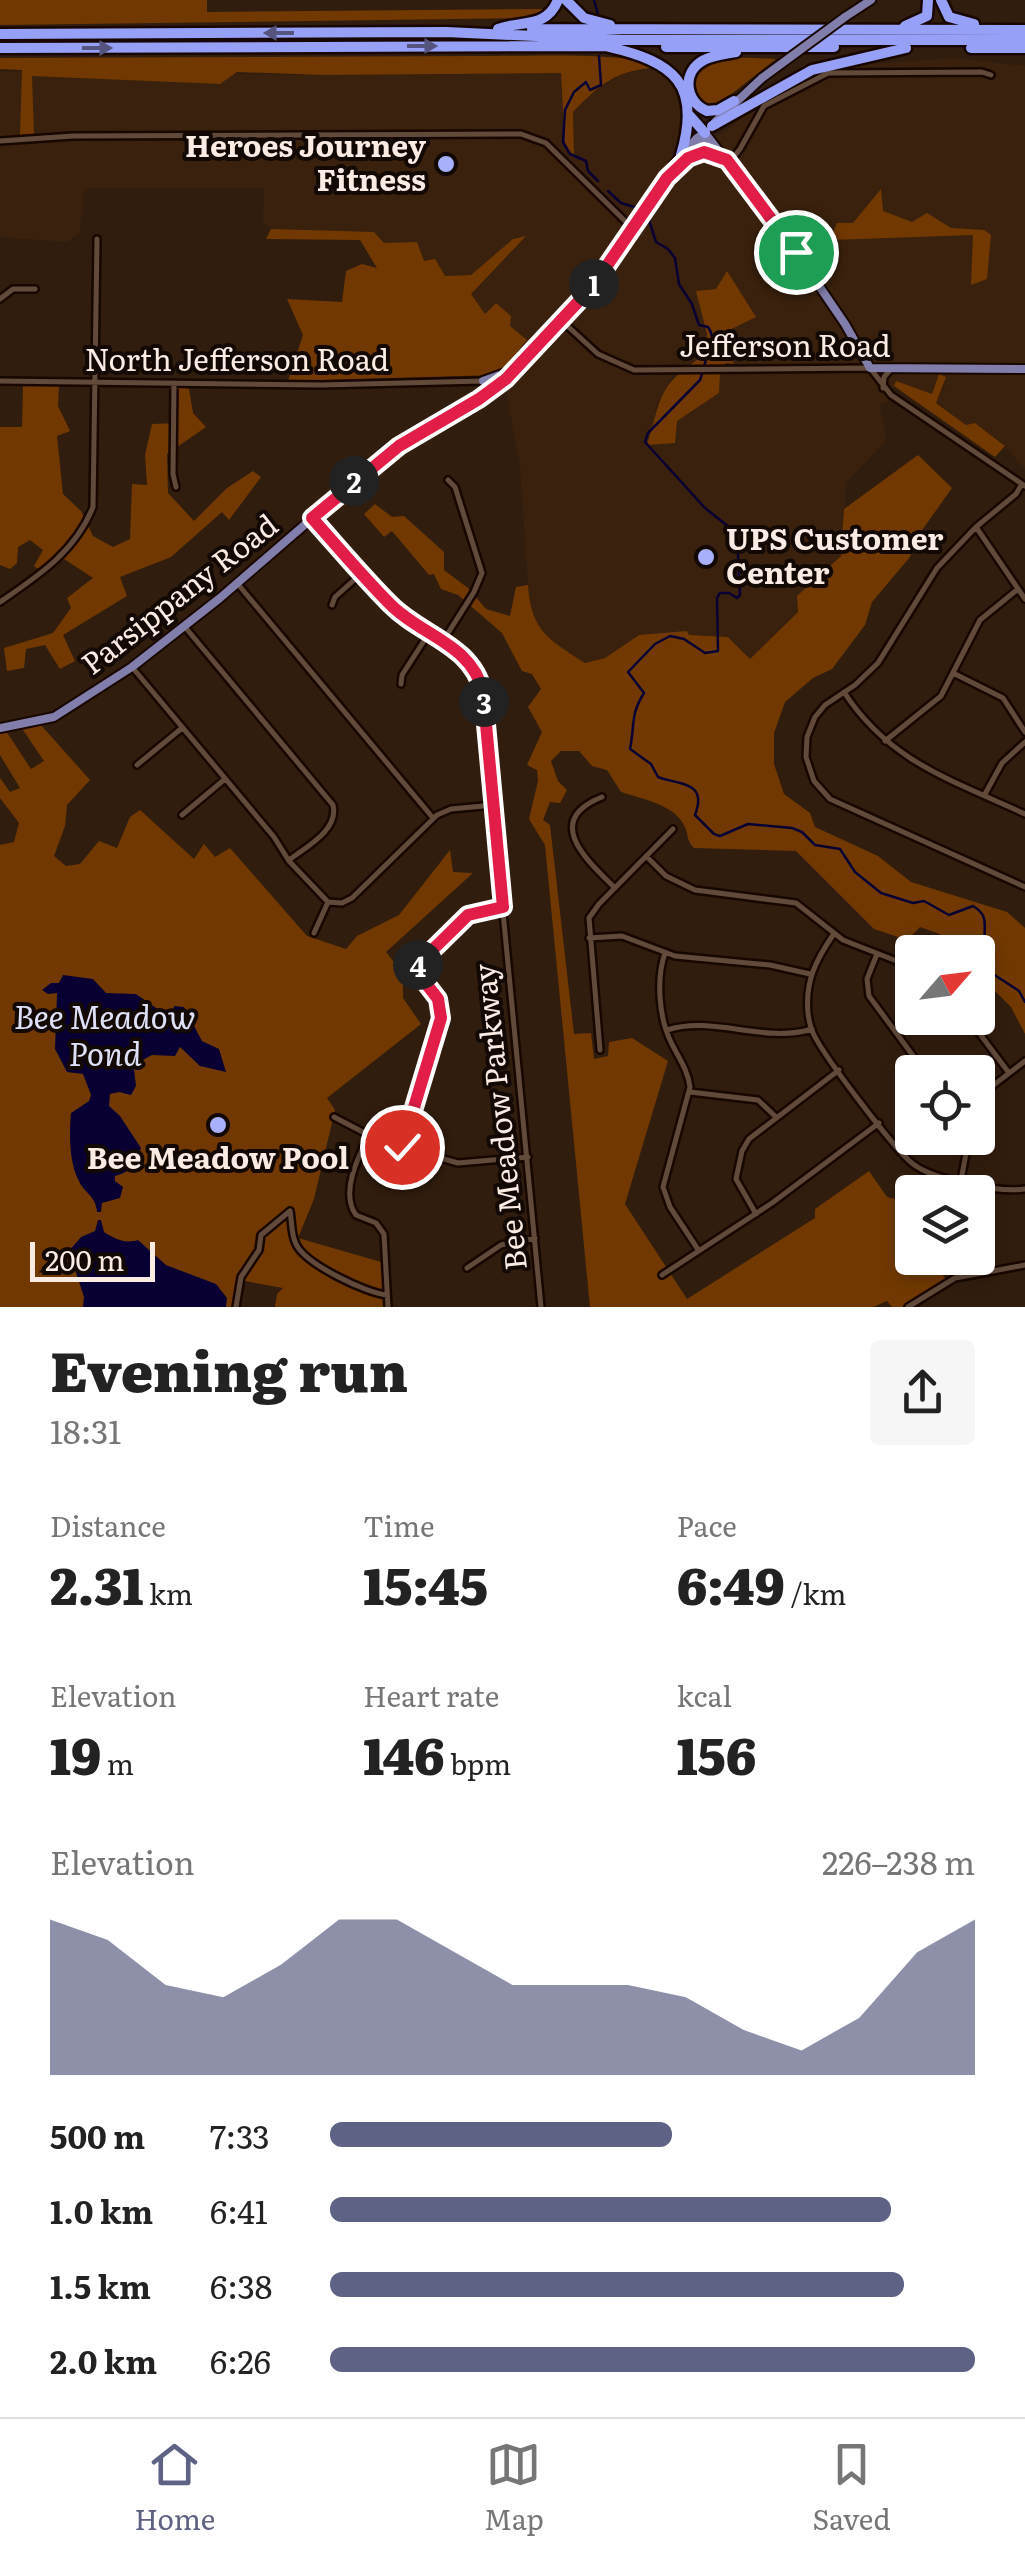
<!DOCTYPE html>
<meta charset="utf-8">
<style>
:root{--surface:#fff;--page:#f6f6f6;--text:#222;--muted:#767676;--line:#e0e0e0;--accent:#5e6284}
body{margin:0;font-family:Literata,serif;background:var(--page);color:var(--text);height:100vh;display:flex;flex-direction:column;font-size:38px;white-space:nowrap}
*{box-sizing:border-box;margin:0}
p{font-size:32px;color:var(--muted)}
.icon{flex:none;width:55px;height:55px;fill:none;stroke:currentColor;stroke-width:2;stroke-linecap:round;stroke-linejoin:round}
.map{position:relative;height:1307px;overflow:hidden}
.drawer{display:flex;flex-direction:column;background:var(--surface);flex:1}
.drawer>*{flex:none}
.needle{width:65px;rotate:62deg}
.tools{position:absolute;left:895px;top:935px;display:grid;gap:20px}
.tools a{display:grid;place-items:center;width:100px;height:100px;border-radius:10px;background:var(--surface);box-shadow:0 5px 15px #0003;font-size:50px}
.scale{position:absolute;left:30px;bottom:25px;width:125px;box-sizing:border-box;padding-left:10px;border:5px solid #faece3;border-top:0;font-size:28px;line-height:35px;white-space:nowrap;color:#faece3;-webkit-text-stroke:8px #120904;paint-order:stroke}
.pin{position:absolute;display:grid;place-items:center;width:85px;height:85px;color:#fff;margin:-42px;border:5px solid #fff;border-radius:50%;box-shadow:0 2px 10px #0007}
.km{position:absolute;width:50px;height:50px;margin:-25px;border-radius:50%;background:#222;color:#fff;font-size:28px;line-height:50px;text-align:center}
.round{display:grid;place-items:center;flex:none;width:105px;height:105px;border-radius:10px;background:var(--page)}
.headline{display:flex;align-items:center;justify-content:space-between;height:170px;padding:0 50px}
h1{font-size:55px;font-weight:800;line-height:75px}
.metrics{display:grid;grid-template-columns:repeat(3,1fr);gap:15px;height:170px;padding:10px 50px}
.metrics div{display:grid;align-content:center}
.metrics b{font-size:50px;font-weight:800}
.metrics small{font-size:28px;font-weight:400}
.metrics p{font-size:28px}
.chart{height:280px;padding:20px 50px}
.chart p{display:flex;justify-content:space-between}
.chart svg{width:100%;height:180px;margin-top:10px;fill:var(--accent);opacity:.7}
ul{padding:0 50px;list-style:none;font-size:32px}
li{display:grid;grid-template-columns:160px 120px 1fr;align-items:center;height:75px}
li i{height:25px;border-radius:12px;background:var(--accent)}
.dock{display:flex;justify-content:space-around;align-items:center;height:140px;border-top:2px solid var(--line);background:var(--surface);font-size:28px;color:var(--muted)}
.dock a{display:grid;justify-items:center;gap:5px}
.dock .on{color:var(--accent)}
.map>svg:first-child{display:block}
</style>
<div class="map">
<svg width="1025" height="1307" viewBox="0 0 1025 1307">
<rect width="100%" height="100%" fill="#311d0e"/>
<!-- built -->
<path fill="#3a210d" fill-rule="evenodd" d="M954,58L1025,66V469L1005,446L976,423L966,425L936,402L945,385L939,374L932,394L896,381L888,401L880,404L886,441L846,482L841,556L797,596L798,611L750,659L728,637L639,635L605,658L585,663L552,642L530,614L520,466L507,395L499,373L510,326L496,303L485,314L470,294L525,237L513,239L471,275L444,276L424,261L416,242L384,243L374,232L271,229L263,222L264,188H84L80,232L68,242L0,237V71L323,75L562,73L565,147L574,153L573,112L592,92L630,70L657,69L674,87L684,121L706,145L767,99L799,81L868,64ZM726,272L721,334L732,364L726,363L720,373L719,393L676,421H655L656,406L673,375L703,356L707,335L697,292L716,289Z"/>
<!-- green -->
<path fill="#713901" d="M0,0H207V12L546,9L532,18L0,25Z
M477,56C508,57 640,50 657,68C618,69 600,84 573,112L574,155L565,147L561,73L323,75L237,72L220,84L32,76L34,134L20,135L22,70L0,69V58Z
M776,59L716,106L710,108L697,101C678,49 744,58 776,59Z
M881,189L883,211L912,222L927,213L951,228L984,230L991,235L987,279L971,285L973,235L830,240L837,223H853Z
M271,229L374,232L384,243L417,242L424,261L435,259L445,276L471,275L513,239L526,236L471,294L485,314L496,303L511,316L510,326L527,340L497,375L288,381L303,335L287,299L342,302L346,271L362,264L377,268L360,240L266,239Z
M727,271L756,317L721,334L734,364L726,363L720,373L719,393L677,421L675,443L647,445C663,395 656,387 703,356L707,334L696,291L716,289Z
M939,374L946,377L936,403L966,425L975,423L1005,446L995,457L894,386L896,381L932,394Z
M178,385L189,389L193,413L206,427L167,454L168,493L194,521L227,488L253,471L261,477L229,520L222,512L171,557L120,577L127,596L63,635L75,661L60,669L45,645L26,649L24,668L7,671L4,648L53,633L71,608L67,598L93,578L58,555L41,571L34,566L43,550L30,540L18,547L17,563L10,569L0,565V427H22L23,386H59L58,406L70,431L57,436L63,494L81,511L93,536L113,547L130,539L132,484L147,485L145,455L152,424L177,423Z
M918,455L952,488L915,540L910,557L872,602L865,625L832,669L813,678L785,702L774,733V764L784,794L810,813L815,827L878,856L911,882L1007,912L1025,928V1034L1011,1007L992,988L995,981L978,966V952H954L940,934L920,927L907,940L874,929L796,851L694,848C686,840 689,836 685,827C675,804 641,799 621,792L607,770L592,766L579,751H561L551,761L558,781L567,790L560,803L550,802L543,820L550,825L574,1034L591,1033L594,1059L608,1056L609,1042L632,1038L668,1061L625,1204L687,1299L815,1218V1209L869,1171L887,1197L912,1203V1258H930L946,1279L904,1307H892L887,1301L873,1307H590L545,845L529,819L538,781L537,770L527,765L542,732L528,707L541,689L532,674L522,671L502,633L458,595L441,589L434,574L429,575L392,531L384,537L364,514L375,504L392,517L404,516L444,552V570L468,588L486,609L510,616L516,587L528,585C531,631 548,639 585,663L605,658L639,635L687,631L689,635L728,637L750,659L798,612L797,596L841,556L844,509Z
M40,724L90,780L67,805L65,826L54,856L66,866L80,864L99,841L117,848L130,817L140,810L194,859L204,844L215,857L230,848L307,936L346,949L357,936L399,915L450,850L453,872L473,873L386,952L403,974V998L421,1024L327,1098L335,1110L314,1199L298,1238L381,1262L384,1307H275L277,1294L283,1288L239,1280L234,1307H0V845L14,842L19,823L0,798V778L10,792L20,788L0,755V733L6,731L31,769L44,761L21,727Z"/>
<!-- water -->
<path fill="#080033" d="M63,975L93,979L106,993L136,994L169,1017L173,1014L174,1006L184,1007L202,1041L219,1049L226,1072L200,1066L180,1047L175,1056L152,1055L141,1061L144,1066L134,1069L136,1086L131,1095L119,1092L110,1094L109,1106L120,1116L141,1148C135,1164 131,1172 115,1176V1181L123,1187L120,1198L102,1203L101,1212H97C96,1198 88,1195 81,1185C69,1166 69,1136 71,1113L89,1101L91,1095L83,1074L67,1072L55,1049L57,993L48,994L42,990L51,983H59Z
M98,1220H101L104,1232C115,1239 125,1244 138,1240L166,1265L216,1284L227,1298L226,1307H83L84,1297L69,1251L81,1237L95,1231Z"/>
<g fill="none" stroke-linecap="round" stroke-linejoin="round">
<!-- stream -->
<path stroke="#080033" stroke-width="2.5" d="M594,0L599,18
M598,181L588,171L586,161L570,154L563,142L565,110L574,92L586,82L590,90L601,85L599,56
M608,191L621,203L641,209
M648,217L656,242L668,249L675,258L679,284L692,304L699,325L708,327C718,342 707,352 704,367
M702,374L700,380L648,433L645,442L705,508L734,531L739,546
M738,554L740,595L737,598L729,593H720L717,598L718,651L705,653L684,639L670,636L655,644L628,672L644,693C630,715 635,725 630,749L651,764L658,777C679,785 708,781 695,815L714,834L720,836L748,824L792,828L802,832L815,845L840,849L855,872L881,893L913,903L924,901L949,915L973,906C990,916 983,926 985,941L994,955L993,974L1019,991L1025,1002"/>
<!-- minor casing -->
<g stroke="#180700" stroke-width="10">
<path id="minor" d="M0,141L73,136L521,134L546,143L633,229
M729,163L740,149L764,106L828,73L982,72L991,75
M0,299L13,289H35
M562,321L598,354L634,370L870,368L891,395L1025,486
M0,381L321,385L483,381L492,390
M174,383L173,474L176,487
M883,388L884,377L891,369
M1022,484L1016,494L976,527L937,568L878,663L855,685L825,705L815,717L807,737L806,757L814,781L830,799L1025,887
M312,518L391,606L461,653L481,683L541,1307
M976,527L1025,599
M237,583L433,818
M0,602C38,576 75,552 93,507L97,239
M332,605L335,597L362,573
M185,627L333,805C339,830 306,847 289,860
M443,641L474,592L482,573L455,487L448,480
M132,667L274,837L289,861L328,902L342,903L352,898L437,815L451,809L494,805
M953,673L1003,698L1025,732
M401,684L402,675L429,633
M844,692C889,762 954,781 1025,814
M885,741L941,696L980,620L1018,589
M137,765L182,728
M985,794L1002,763L1025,742
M602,797C541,821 589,862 615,888
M182,815L225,779
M646,856L666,876L695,890L796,903L843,940L912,967
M314,933L328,902
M833,935C816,960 805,981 808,1013C809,1021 811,1029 814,1035C826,1059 894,1149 913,1164C934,1180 999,1193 1025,1189
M589,938L622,936L675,956L770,965L810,974
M665,953C656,979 659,1018 671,1042C678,1057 688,1070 690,1087L663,1187L670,1207L699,1251
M877,954L867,979L869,996L925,1072
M405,976L468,915L503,907
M968,1018L1009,1073
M667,1030C714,1015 764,1044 812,1029
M600,1050L589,918L599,904L673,829
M690,1092L758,1100L776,1117
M978,1097L1025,1061
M334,1117L380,1141L458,1163L528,1157
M369,1135C358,1157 340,1193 356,1215L376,1223L384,1234L388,1307
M402,1146L441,1018L438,999L415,969
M961,1180L969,1138
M290,1211C292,1222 291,1234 296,1244C305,1264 366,1293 387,1295
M756,1214L736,1179L742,1151L749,1139L839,1070
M467,1268L501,1245L535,1238
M662,1275L772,1203L879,1123
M236,1307L241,1277L259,1250L261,1235L290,1211
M908,1307L955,1278L1025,1265"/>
</g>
<!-- major casing -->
<g stroke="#180700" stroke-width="12">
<path id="major" d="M845,17L871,0
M715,122L762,78
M705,133L796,252L845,324L870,368L1025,369
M692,156L705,152L725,160
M671,175L702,143L705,133
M483,381L508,372
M0,728L54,717L132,667L220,598L375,464L506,379L593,286L642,216L673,165L697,138L706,132"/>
</g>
<!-- highway casing -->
<g stroke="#180700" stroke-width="15">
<path id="highway" d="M566,0L584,18L610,25
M941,0L949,17L974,24
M905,26L927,16L928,0
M498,29C522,20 546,29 558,0
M532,29L1025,30
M0,34L446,32L621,40H1025
M609,47C674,62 702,84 681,155
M666,47H834
M0,48L614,46
M971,48H1025
M734,101L718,110L707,111C685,102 681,72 704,60C713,55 726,54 736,52
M690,116L705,133
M712,126L812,70L906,48"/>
</g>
<!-- minor -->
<use href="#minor" stroke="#614a3a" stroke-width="5"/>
<!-- major -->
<use href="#major" stroke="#817eab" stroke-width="8"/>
<!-- highway -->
<use href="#highway" stroke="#97a0f7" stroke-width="10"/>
<!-- major-bridge casing -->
<g stroke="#180700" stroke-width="12" stroke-linecap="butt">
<path id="major-bridge" d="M762,78L845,17"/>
</g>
<!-- major-bridge -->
<use href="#major-bridge" stroke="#817eab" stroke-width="8"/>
</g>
<!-- one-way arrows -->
<defs><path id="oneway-solid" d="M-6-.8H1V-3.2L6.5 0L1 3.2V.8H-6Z" transform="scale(2.5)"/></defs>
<g fill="#54547e">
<use href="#oneway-solid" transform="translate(279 33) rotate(180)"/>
<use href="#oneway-solid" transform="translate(422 46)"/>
<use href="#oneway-solid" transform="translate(97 48)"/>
</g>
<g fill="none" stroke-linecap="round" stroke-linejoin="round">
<!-- route casing -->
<g stroke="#fff" stroke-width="20">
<path id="route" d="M402,1147L441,1018L438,999L414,968L468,915L503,907L483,692C472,644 421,636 390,604C363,577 338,547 312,518L399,446L479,399L506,379L593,286L667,178L688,158L704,152L727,160L796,252"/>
</g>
<!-- route -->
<use href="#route" stroke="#e11d48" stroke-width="12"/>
</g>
<!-- markers -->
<g fill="#a8b0fc" stroke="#120904" stroke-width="4">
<circle cx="446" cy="164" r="10"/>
<circle cx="706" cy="557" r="10"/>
<circle cx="218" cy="1125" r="10"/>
</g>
<g text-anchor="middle" stroke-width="8" stroke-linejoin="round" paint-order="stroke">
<!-- poi labels -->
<g font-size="30" font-weight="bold" fill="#faece3" stroke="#120904" text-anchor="end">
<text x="426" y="157">Heroes Journey<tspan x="426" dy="34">Fitness</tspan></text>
<text x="726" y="550" text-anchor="start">UPS Customer<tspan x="726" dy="34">Center</tspan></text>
<text x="218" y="1169" text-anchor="middle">Bee Meadow Pool</text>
</g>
<!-- street labels -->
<g font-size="30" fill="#faece3" stroke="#120904">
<text x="785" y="357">Jefferson Road</text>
<text x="237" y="371">North Jefferson Road</text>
<text transform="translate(180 595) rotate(-38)" y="10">Parsippany Road</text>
<text transform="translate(501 1117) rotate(-96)" y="10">Bee Meadow Parkway</text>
</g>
<!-- water labels -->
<g font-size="32" font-style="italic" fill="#dde0f7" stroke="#120904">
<text x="105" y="1029">Bee Meadow<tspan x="105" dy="37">Pond</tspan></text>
</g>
</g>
</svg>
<div class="tools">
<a><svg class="needle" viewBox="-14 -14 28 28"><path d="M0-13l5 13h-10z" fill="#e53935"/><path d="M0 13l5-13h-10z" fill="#767676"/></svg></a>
<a><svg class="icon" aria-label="locate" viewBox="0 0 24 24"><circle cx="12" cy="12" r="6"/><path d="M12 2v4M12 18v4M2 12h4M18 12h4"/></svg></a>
<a><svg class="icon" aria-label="layers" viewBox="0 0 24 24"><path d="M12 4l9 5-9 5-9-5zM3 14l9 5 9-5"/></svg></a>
</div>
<div class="scale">200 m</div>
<div class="pin" style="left:796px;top:252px;background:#1e9e55"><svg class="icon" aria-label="arrive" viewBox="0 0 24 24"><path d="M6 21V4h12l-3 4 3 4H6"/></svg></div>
<div class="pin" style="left:402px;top:1147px;background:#d93025"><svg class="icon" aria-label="check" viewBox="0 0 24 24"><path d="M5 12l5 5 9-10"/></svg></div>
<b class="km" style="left:594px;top:284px">1</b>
<b class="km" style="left:354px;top:481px">2</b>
<b class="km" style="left:484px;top:702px">3</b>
<b class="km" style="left:418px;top:965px">4</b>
</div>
<section class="drawer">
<div class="headline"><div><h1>Evening run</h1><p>18:31</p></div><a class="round"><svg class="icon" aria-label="share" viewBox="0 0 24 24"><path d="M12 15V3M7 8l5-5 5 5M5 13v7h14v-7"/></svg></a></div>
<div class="metrics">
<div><p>Distance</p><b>2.31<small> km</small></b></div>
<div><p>Time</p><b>15:45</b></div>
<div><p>Pace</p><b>6:49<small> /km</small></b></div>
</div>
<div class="metrics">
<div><p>Elevation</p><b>19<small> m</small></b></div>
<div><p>Heart rate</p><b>146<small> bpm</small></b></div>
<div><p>kcal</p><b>156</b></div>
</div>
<div class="chart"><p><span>Elevation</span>226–238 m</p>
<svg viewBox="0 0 160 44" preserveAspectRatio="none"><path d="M0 44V6L10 11L20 22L30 25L40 17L50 6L60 6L70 14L80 22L90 22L100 22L110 25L120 33L130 38L140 30L150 14L160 6V44z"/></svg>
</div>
<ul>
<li><b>500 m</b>7:33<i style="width:53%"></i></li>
<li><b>1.0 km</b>6:41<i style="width:87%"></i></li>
<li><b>1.5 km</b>6:38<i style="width:89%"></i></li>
<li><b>2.0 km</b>6:26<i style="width:100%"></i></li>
</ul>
</section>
<nav class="dock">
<a class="on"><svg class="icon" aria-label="home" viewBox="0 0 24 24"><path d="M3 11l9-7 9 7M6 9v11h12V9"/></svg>Home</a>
<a><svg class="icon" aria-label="map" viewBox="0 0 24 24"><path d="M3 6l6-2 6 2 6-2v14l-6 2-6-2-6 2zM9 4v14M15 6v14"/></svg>Map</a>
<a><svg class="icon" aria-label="saved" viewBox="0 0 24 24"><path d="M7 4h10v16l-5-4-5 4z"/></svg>Saved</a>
</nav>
